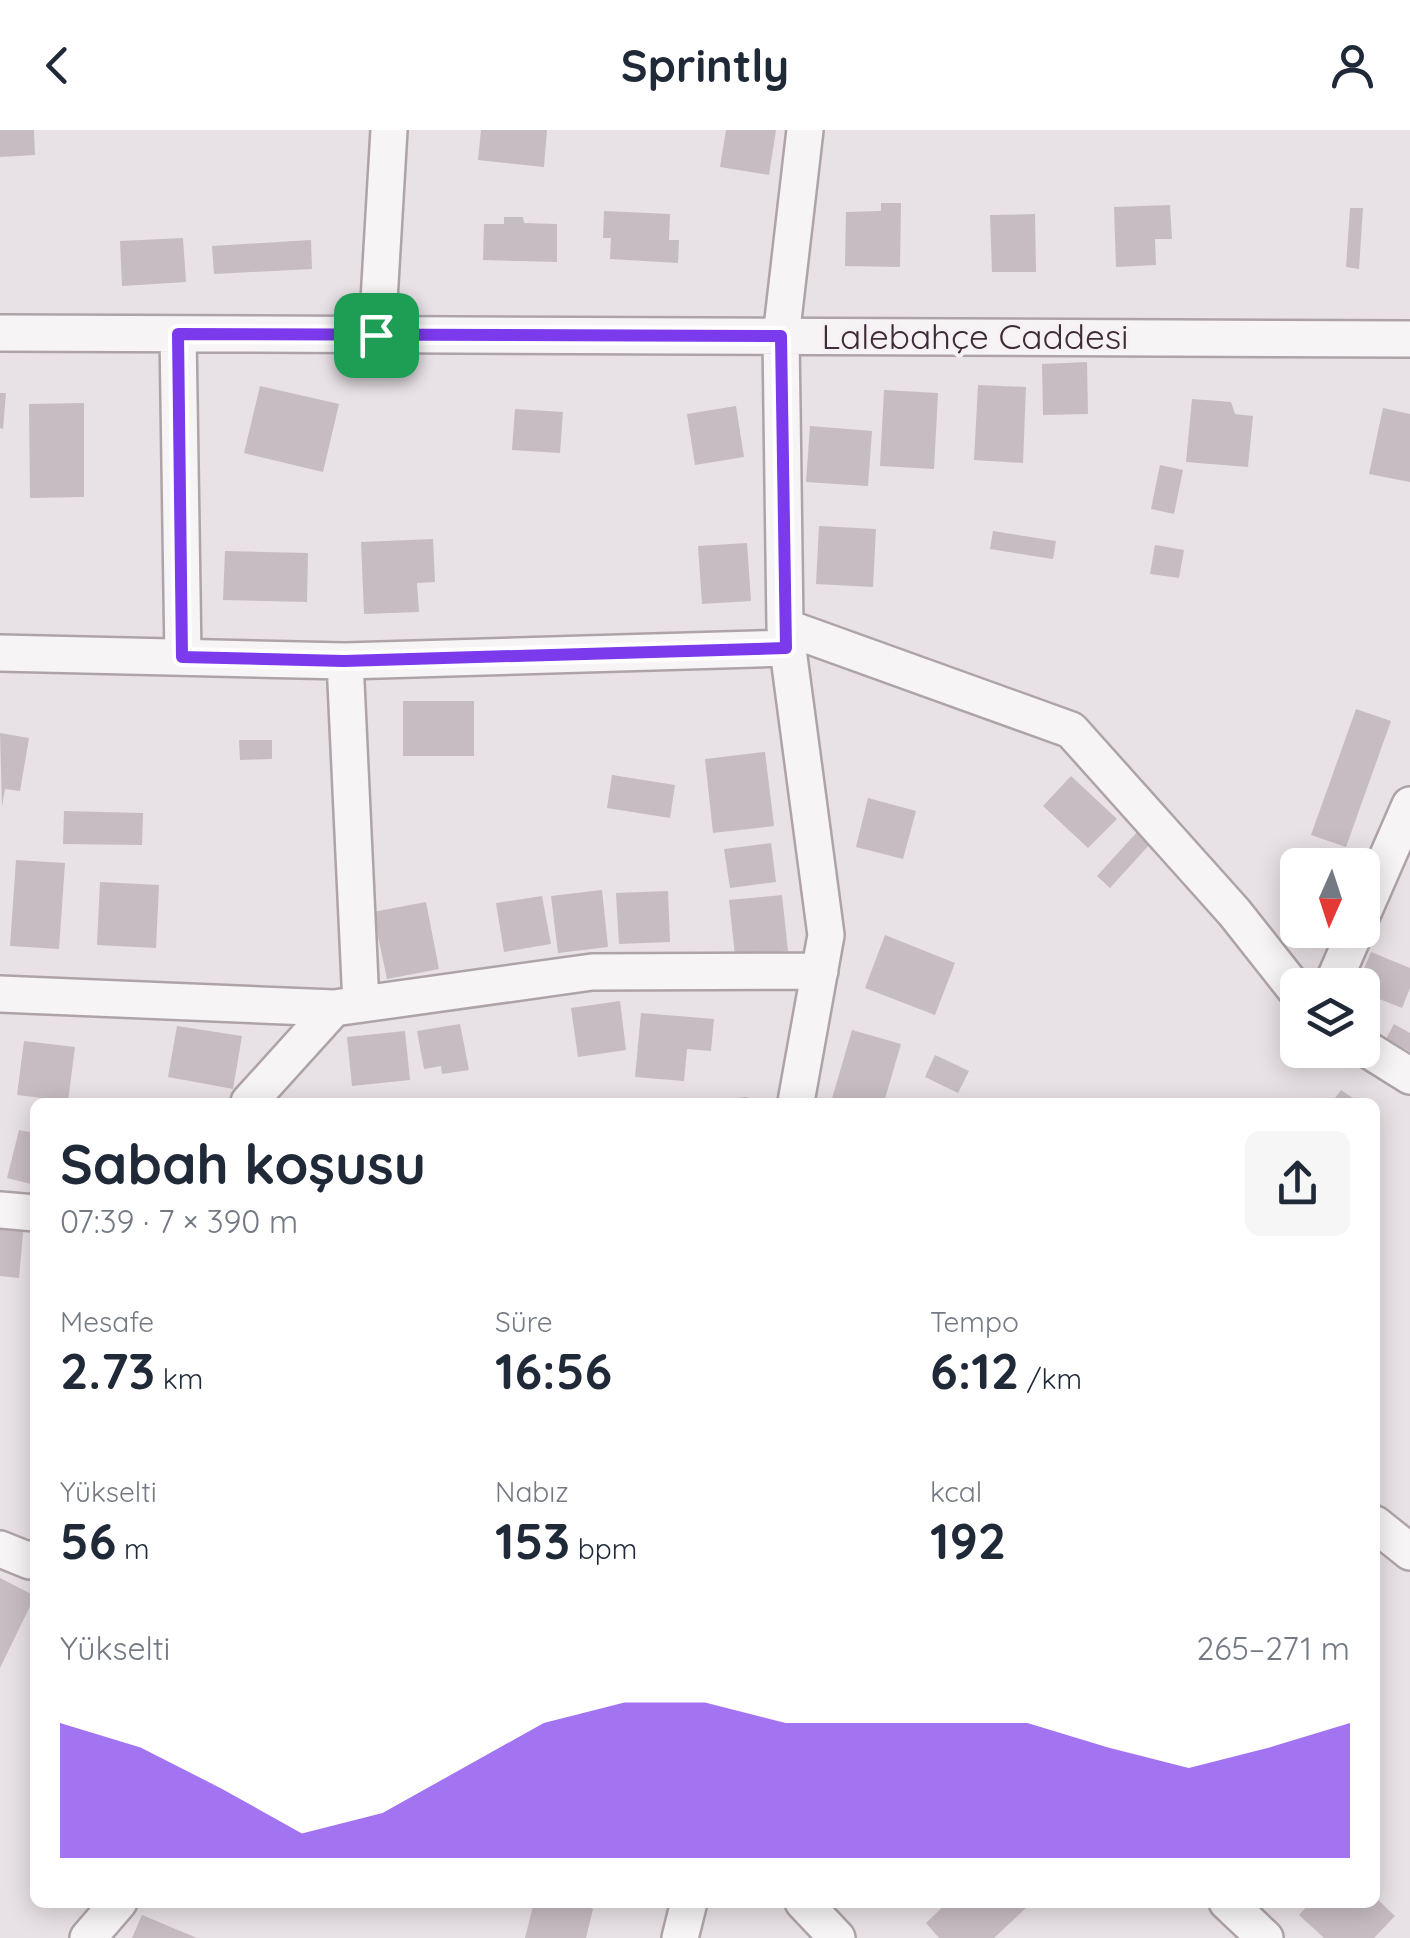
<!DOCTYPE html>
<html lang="tr">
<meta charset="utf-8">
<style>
:root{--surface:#fff;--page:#f6f6f7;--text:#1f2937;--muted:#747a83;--accent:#7c3aed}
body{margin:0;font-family:Quicksand,sans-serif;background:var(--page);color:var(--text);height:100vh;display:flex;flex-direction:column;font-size:38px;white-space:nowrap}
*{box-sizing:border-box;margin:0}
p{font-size:32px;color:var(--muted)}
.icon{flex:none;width:55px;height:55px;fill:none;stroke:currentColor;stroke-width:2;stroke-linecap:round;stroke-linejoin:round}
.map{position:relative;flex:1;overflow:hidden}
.drawer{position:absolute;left:30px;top:968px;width:1350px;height:810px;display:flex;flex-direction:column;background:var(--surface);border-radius:15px;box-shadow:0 5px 25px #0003}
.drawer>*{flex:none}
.needle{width:65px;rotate:183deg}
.fabs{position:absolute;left:1280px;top:718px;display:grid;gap:20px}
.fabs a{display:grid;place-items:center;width:100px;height:100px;border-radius:15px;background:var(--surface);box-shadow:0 5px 25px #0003;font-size:50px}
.pin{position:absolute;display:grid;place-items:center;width:85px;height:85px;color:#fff;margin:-42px;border-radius:20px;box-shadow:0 5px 15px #0006}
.round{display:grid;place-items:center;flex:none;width:105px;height:105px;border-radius:15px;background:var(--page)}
.head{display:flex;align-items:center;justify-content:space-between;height:170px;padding:0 30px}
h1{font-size:55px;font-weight:700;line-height:75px}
.metrics{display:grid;grid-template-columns:repeat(3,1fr);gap:15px;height:170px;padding:10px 30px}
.metrics div{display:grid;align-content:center}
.metrics b{font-size:50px;font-weight:700}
.metrics small{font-size:28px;font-weight:400}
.metrics p{font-size:28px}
.chart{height:280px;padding:20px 30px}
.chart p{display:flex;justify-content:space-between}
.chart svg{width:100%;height:180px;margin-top:10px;fill:var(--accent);opacity:.7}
header{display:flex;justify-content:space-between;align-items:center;height:130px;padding:0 30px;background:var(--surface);font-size:45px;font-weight:700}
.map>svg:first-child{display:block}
</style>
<header><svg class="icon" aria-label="back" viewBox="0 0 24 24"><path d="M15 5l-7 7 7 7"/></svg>Sprintly<svg class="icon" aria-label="person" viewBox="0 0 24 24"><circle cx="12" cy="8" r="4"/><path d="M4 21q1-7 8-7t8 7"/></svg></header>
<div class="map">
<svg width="1410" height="1808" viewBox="0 0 1410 1808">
<rect width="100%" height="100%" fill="#e8e1e5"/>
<!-- building -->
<path fill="#c7bcc2" d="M0,0H34L35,25L0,27Z
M481,0H547L544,37L478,30Z
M726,0H776L769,45L720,37Z
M881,73H901L900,137L845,136L846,82L881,81Z
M1170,75L1172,109H1155L1156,135L1116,137L1114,77Z
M1350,78H1363L1359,139L1346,137Z
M604,81L670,84L669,110H679L678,133L610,129L611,108H603Z
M1035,84L1036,142H992L990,85Z
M504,87H523L524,93L557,94V132L483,130L484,94H504Z
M183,108L186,152L122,156L120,111Z
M311,110L312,139L214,144L212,116Z
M1087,232L1088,284L1043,285L1042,234Z
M978,255L1026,257L1023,333L974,330Z
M260,256L339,274L323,342L244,323Z
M884,260L938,263L934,339L880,336Z
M0,263H6L3,299L0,298Z
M1192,269L1231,272L1235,284L1253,286L1248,337L1186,332Z
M84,273V367L30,368L29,274Z
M736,276L744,327L695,335L687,284Z
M1383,278L1410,284V352L1369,344Z
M515,279L563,282L560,323L512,320Z
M810,296L872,301L868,356L806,352Z
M1160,335L1183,340L1174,384L1151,379Z
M819,396L876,399L873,457L816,454Z
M993,401L1056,411L1053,429L990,419Z
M433,409L435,452L417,453L419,482L364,484L361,412Z
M747,413L751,471L702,474L698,416Z
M1155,415L1184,420L1179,448L1150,444Z
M225,421L308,423L307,472L223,470Z
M403,571H474V626H403Z
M1356,579L1391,591L1346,717L1311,705Z
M0,603L29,608L20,661L5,659L2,677Z
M239,610H272V629L240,630Z
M765,622L774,696L713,703L705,629Z
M612,645L675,655L670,688L607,678Z
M1071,646L1117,689L1088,718L1043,676Z
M868,668L916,681L903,729L856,717Z
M64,681L143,683L142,715L63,714Z
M1147,691L1160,703L1110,758L1097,746Z
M771,713L776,752L730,758L724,719Z
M16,730L65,733L59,819L10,816Z
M100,752L159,755L156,818L97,815Z
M602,760L608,817L558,823L551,766Z
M668,761L670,812L619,814L616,763Z
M782,765L788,821L735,826L729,770Z
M542,766L551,814L504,822L496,773Z
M426,772L439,839L387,849L373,782Z
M885,805L955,833L935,885L865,858Z
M1371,822L1410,838V858L1402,878L1362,862V855H1357Z
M620,871L626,920L578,927L571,878Z
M641,883L714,889L711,921L687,919L684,951L635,947Z
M460,894L469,940L442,944L441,936L424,939L417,901Z
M1394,894L1410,903V922L1386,909Z
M177,896L242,906L233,959L168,947Z
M852,900L901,914L884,972H831Z
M405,901L410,950L352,956L347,907Z
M24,911L75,917L68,971L17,965Z
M935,925L969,941L958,963L925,947Z
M1341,960L1359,972H1332Z
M747,967L748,972H714V970Z
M19,1000L35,1003V1055L7,1048Z
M0,1090L24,1093L19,1148L0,1146Z
M0,1448L35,1466L0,1538Z
M1375,1767L1395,1786L1374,1808H1324L1299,1785L1311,1772H1375Z
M534,1772H572L593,1779L586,1808H525Z
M948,1772H1025L1028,1776L994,1808H939L926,1793Z
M142,1785L197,1808H132Z"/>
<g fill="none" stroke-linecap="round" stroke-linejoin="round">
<!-- minor casing -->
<g stroke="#aea3a9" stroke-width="40">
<path id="minor" d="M0,203L1410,209
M178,204L183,527
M377,205L389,0
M785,497L1071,600L1234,782L1298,863
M0,523L345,531L786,518
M345,531L361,874
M1362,785L1410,675
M1332,855L1356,800
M0,864L334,878L592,842L820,841
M1362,916L1410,946
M249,972L334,878
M796,972L826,805L785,497L781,207L805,0
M0,1080L35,1083
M1375,1394L1410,1422
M0,1419L30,1431L35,1428
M803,1772L837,1808
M1227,1772L1265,1808
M88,1808L119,1772
M680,1808L689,1772"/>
</g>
<!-- minor -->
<use href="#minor" stroke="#f7f4f5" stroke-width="35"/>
</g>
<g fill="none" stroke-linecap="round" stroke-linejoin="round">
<!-- route casing -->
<g stroke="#fff" stroke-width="20">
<path id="route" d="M178,204L781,206L786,518L344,531L182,527Z"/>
</g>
<!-- route -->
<use href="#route" stroke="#7c3aed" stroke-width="12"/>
</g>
<g text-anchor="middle" stroke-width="8" stroke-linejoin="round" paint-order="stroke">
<!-- street labels -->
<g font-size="35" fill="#3e2b35" stroke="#f6f1f4">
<text x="975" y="219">Lalebahçe Caddesi</text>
</g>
</g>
</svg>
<div class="fabs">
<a><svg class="needle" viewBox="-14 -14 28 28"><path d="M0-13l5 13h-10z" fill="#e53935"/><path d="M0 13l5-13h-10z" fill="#747a83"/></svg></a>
<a><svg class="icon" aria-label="layers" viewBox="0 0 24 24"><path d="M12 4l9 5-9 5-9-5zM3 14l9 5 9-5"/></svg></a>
</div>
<div class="pin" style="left:376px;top:205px;background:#1e9e55"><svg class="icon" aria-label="arrive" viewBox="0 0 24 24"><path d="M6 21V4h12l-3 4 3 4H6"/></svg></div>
<section class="drawer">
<div class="head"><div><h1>Sabah koşusu</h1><p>07:39 · 7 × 390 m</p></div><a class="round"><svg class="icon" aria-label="share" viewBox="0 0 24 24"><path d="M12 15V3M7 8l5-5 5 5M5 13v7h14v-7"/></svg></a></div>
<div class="metrics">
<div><p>Mesafe</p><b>2.73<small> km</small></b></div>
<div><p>Süre</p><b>16:56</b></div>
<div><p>Tempo</p><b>6:12<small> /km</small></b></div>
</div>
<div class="metrics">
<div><p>Yükselti</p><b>56<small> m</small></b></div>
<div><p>Nabız</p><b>153<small> bpm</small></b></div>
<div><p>kcal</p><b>192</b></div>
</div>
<div class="chart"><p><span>Yükselti</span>265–271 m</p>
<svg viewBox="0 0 160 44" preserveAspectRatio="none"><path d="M0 44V11L10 17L20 27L30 38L40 33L50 22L60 11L70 6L80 6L90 11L100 11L110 11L120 11L130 17L140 22L150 17L160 11V44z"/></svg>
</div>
</section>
</div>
